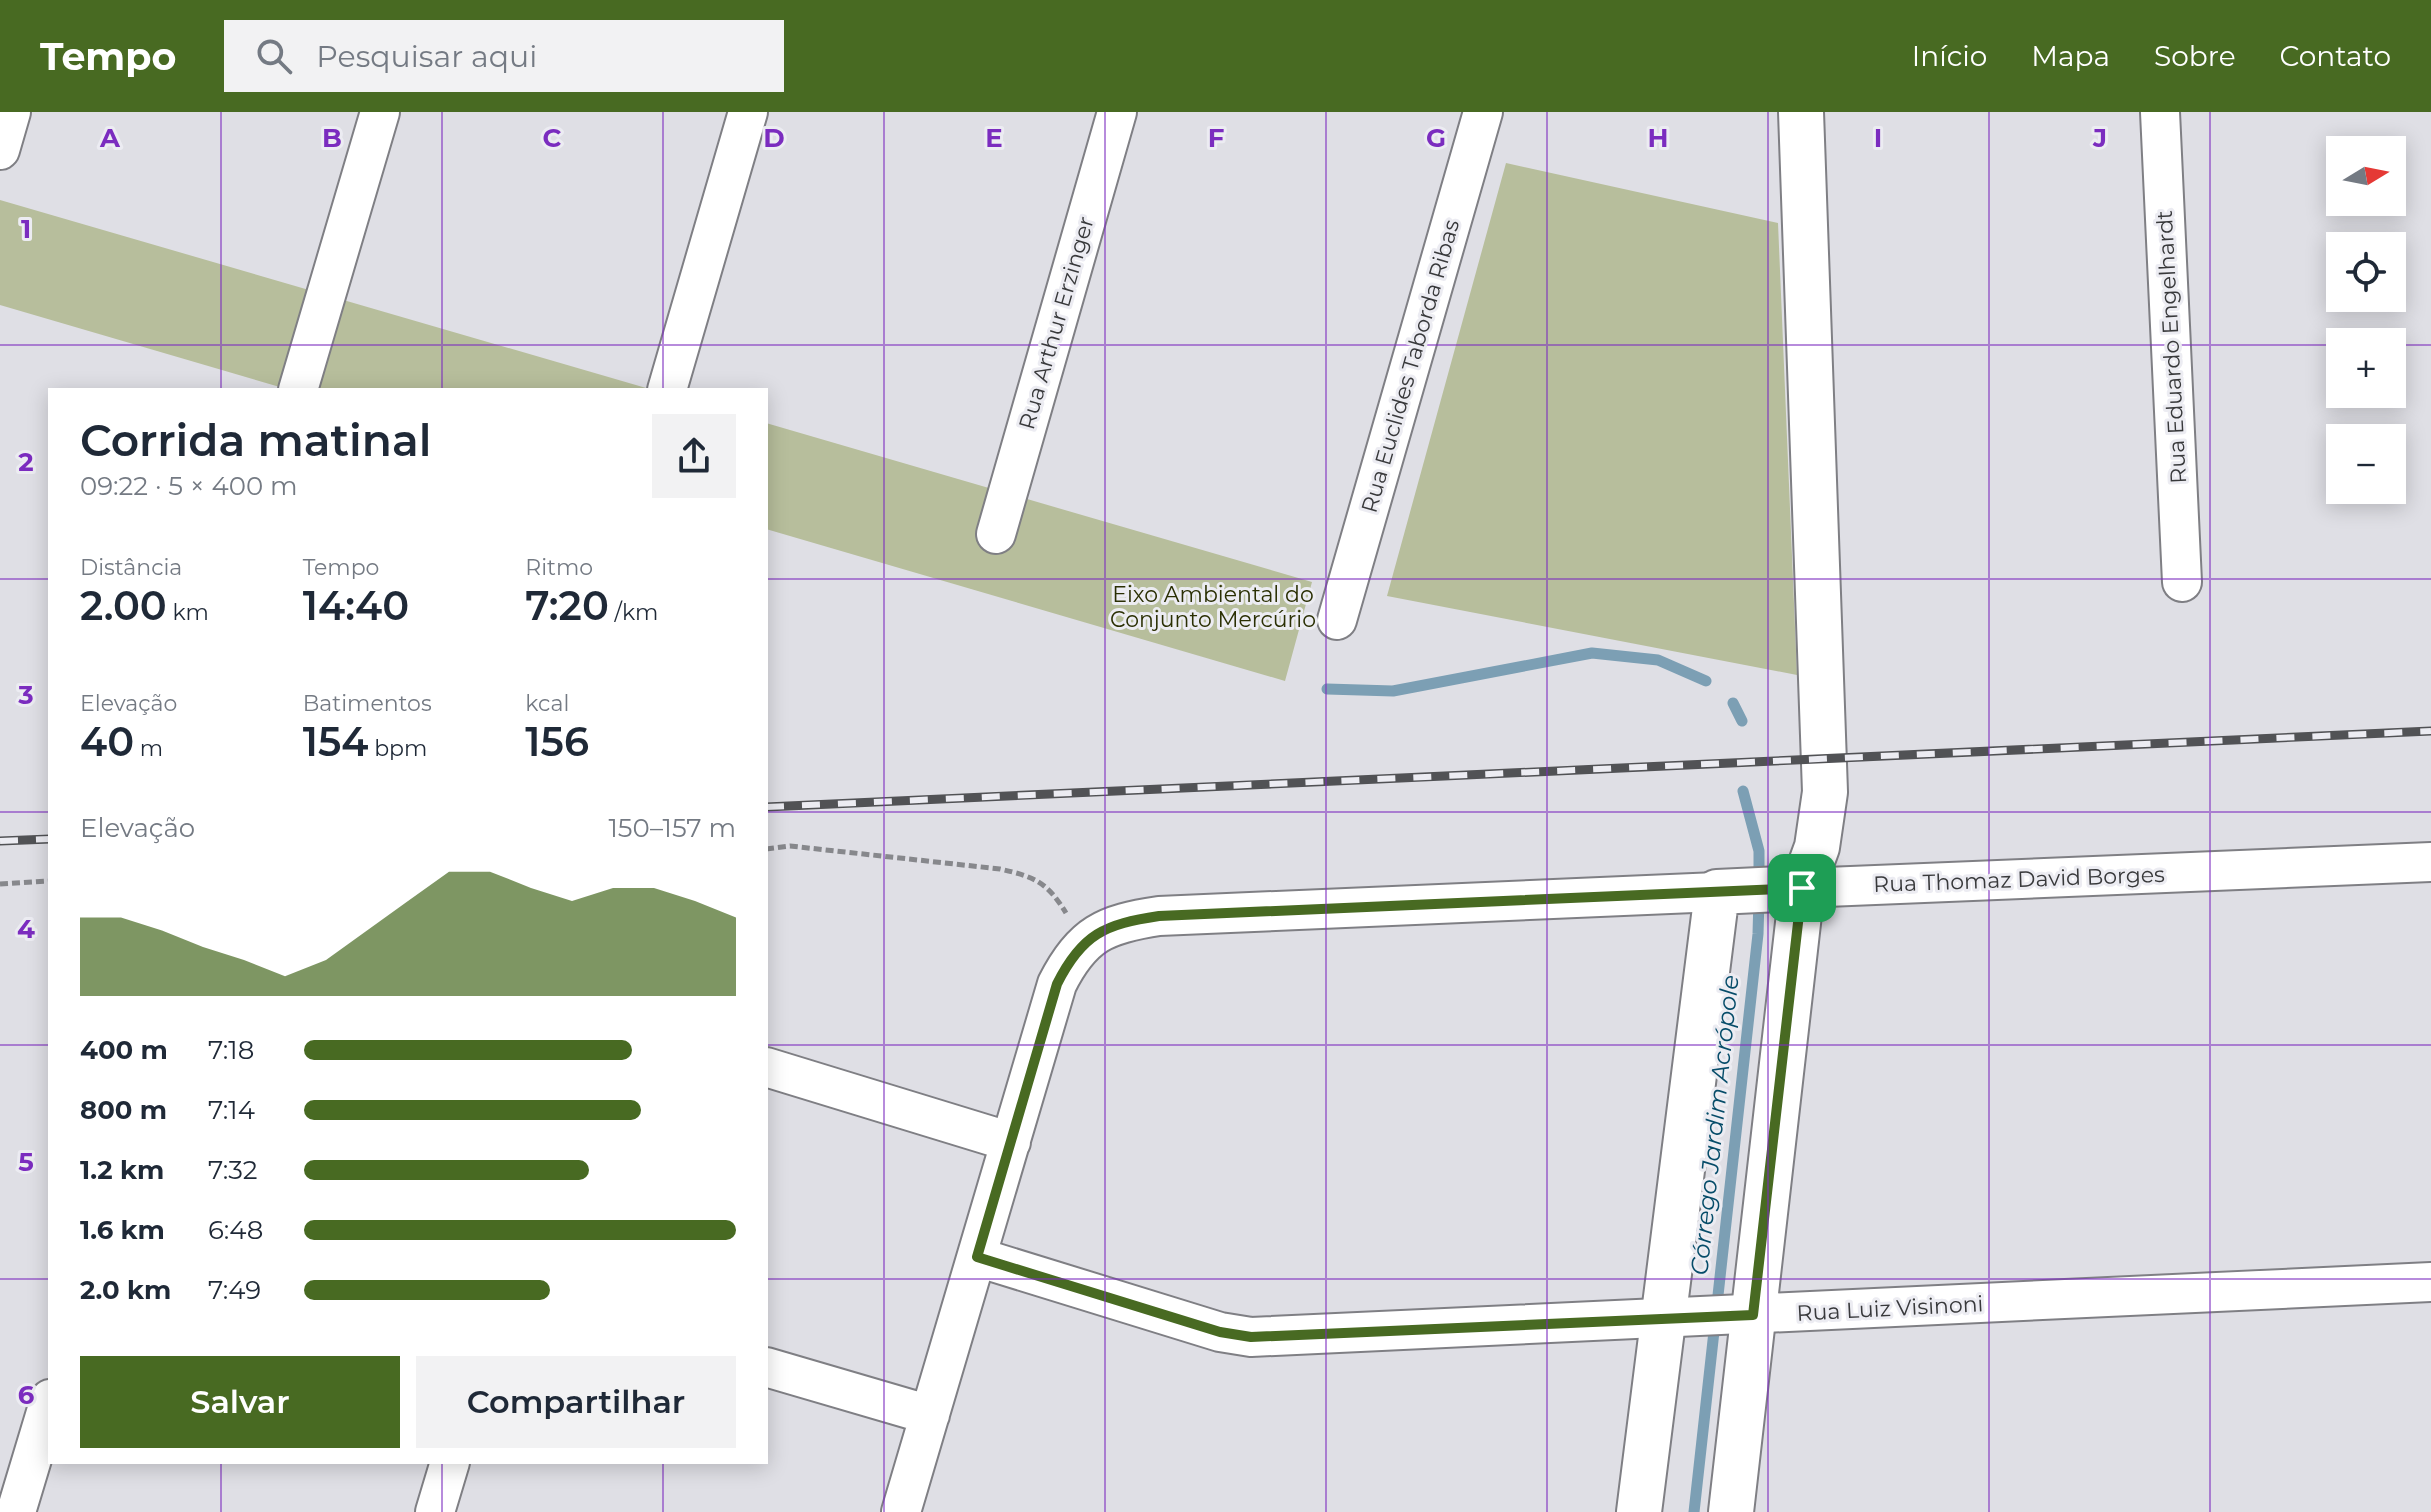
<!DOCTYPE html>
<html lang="pt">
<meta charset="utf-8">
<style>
:root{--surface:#fff;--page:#f2f2f3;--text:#1f2937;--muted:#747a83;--accent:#486a22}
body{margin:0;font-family:Montserrat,sans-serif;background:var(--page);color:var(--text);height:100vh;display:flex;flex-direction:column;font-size:30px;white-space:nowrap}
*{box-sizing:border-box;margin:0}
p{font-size:26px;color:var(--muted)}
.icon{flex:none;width:44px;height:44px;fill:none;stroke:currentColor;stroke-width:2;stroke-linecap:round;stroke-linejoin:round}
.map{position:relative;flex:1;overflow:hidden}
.sheet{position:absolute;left:48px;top:276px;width:720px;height:1076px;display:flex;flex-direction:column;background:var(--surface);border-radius:0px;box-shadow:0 4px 20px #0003}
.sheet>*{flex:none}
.needle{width:52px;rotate:80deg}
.buttons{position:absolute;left:2326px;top:24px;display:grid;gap:16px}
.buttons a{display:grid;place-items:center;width:80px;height:80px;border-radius:0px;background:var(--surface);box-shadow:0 4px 20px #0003;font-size:40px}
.pin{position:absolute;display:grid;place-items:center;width:68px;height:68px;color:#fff;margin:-34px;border-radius:16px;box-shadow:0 4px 12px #0006}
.round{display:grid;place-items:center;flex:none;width:84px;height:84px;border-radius:0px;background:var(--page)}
.head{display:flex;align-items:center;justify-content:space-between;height:136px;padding:0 32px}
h1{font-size:44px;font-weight:600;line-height:60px}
.stats{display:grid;grid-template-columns:repeat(3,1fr);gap:12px;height:136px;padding:8px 32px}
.stats div{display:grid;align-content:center}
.stats b{font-size:40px;font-weight:600}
.stats small{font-size:22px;font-weight:400}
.stats p{font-size:22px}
.chart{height:224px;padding:16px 32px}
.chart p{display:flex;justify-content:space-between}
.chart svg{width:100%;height:144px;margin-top:8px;fill:var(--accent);opacity:.7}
.button{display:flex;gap:16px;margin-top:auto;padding:16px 32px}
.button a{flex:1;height:92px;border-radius:0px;background:var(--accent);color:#fff;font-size:32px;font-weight:600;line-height:92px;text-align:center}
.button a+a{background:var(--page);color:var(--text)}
ul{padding:0 32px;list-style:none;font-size:26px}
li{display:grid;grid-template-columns:128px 96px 1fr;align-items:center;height:60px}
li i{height:20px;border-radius:10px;background:var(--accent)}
header{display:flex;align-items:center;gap:48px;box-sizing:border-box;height:112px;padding:0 40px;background:var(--accent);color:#fff}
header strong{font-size:38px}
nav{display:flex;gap:44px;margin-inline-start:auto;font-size:28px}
.search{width:560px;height:72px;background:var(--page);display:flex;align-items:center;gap:20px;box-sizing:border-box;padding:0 28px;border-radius:0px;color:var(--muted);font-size:30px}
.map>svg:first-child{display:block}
</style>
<header>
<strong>Tempo</strong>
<div class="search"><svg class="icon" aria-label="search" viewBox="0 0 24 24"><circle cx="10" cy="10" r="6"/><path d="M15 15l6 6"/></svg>Pesquisar aqui</div>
<nav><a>Início</a><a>Mapa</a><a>Sobre</a><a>Contato</a></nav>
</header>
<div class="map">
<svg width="2431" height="1400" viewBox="0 0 2431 1400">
<rect width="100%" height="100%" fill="#dfdfe5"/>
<!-- green -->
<path fill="#b7be9c" d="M1506,51L1778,111L1797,563L1387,484Z
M0,88L653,278H290L0,193Z
M766,311L1312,470L1285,569L766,417Z"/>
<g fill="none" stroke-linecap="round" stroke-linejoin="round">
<!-- stream -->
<path stroke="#7c9fb4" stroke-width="11" d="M1327,577L1393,579L1592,541L1658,548L1706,569
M1733,591L1742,609
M1743,679L1759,739V768
M1694,1400L1758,822L1759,786"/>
<!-- minor casing -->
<g stroke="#7f7f84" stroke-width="42">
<path id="minor" d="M2160,0L2182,470
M0,38L11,0
M298,278L380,0
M667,278L748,0
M996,422L1117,0
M1337,508L1483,0
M1802,776L2431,750
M766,955L1011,1030
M977,1145L1220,1220L1251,1225L2431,1170
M766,1255L930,1303
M16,1400L50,1287
M435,1400L450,1350
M901,1400L1057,872C1082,822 1105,812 1159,804L1717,780"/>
</g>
<!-- tertiary casing -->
<g stroke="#7f7f84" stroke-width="48">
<path id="tertiary" d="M1639,1400L1717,780L1802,776
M1731,1400L1802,776L1817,735L1825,680L1801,0"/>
</g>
<!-- path -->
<path stroke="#87888c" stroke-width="5" stroke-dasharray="8 4" stroke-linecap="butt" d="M766,737L790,734L1000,757C1035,765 1047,770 1066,801
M0,772L50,769"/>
<!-- minor -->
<use href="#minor" stroke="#fff" stroke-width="38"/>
<!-- tertiary -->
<use href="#tertiary" stroke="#fff" stroke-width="44"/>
<!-- rail casing -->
<g stroke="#515255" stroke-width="9">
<path id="rail" d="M766,695L2431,619
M0,729L50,727"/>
</g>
<!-- rail -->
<use href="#rail" stroke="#ececf2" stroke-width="6" stroke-dasharray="18" stroke-linecap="butt"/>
</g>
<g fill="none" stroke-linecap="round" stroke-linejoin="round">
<!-- route casing -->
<g stroke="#fff" stroke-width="16">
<path id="route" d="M1802,776L1753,1203L1251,1225L1220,1220L977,1145L1057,872C1082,822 1105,812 1159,804Z"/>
</g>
<!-- route -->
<use href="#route" stroke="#486a22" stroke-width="10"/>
</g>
<!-- grid -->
<path fill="none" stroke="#7b2cbf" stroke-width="2" stroke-opacity="0.55" d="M221,0V278M442,0V278M663,0V278M884,0V1400M1105,0V1400M1326,0V1400M1547,0V1400M1768,0V1400M1989,0V1400M2210,0V1400M0,233H2340M2392,233H2431M0,467H50M766,467H2431M0,700H50M766,700H2431M0,933H50M766,933H2431M0,1167H50M766,1167H2431M221,1350V1400M442,1350V1400M663,1350V1400"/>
<g text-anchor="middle" stroke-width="6" stroke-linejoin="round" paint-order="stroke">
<!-- street labels -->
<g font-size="22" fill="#38393b" stroke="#ececf2">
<text transform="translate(1056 211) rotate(-74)" y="8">Rua Arthur Erzinger</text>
<text transform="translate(2171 235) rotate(-93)" y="8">Rua Eduardo Engelhardt</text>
<text transform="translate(1410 254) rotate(-74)" y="8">Rua Euclides Taborda Ribas</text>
<text transform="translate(2019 767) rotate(-2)" y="8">Rua Thomaz David Borges</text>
<text transform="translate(1890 1196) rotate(-3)" y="8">Rua Luiz Visinoni</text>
</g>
<!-- park labels -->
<g font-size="22" fill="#2a2f03" stroke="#ececf2">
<text x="1213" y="490">Eixo Ambiental do<tspan x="1213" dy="25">Conjunto Mercúrio</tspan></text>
</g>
<!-- water labels -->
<g font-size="24" font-style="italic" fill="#064c69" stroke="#ececf2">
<text transform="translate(1715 1013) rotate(-84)" y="8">Córrego Jardim Acrópole</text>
</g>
</g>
<g font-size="26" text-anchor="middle" font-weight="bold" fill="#7b2cbf" stroke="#ececf2" stroke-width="6" stroke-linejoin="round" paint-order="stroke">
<text x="110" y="35">A</text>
<text x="332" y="35">B</text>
<text x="552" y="35">C</text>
<text x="774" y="35">D</text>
<text x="994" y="35">E</text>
<text x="1216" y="35">F</text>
<text x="1436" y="35">G</text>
<text x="1658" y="35">H</text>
<text x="1878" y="35">I</text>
<text x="2100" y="35">J</text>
<text x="26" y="126">1</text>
<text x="26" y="359">2</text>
<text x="26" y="592">3</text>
<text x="26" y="826">4</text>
<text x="26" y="1059">5</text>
<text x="26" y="1292">6</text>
</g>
</svg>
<div class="buttons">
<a><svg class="needle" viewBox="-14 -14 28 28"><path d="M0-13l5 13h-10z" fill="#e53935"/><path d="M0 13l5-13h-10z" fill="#747a83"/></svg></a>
<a><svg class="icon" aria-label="locate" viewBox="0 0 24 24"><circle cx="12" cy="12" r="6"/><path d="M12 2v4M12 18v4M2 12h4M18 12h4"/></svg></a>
<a>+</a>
<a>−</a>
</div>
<div class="pin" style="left:1802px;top:776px;background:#1e9e55"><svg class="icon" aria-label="arrive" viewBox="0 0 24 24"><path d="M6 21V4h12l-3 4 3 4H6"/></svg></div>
<section class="sheet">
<div class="head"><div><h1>Corrida matinal</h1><p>09:22 · 5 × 400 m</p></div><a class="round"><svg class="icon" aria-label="share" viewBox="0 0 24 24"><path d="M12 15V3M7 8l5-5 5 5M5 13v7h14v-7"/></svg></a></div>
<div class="stats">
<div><p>Distância</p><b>2.00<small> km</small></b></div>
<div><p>Tempo</p><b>14:40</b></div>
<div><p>Ritmo</p><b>7:20<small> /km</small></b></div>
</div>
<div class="stats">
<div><p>Elevação</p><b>40<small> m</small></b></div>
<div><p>Batimentos</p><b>154<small> bpm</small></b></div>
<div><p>kcal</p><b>156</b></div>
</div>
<div class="chart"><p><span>Elevação</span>150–157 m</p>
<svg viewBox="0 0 160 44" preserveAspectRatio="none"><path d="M0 44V20L10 20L20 24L30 29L40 33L50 38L60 33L70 24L80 15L90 6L100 6L110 11L120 15L130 11L140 11L150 15L160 20V44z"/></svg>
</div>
<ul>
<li><b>400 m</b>7:18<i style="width:76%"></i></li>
<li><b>800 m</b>7:14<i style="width:78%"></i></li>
<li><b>1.2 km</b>7:32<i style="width:66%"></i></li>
<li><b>1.6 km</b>6:48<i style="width:100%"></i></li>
<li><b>2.0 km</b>7:49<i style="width:57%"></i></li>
</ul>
<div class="button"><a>Salvar</a><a>Compartilhar</a></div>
</section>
</div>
